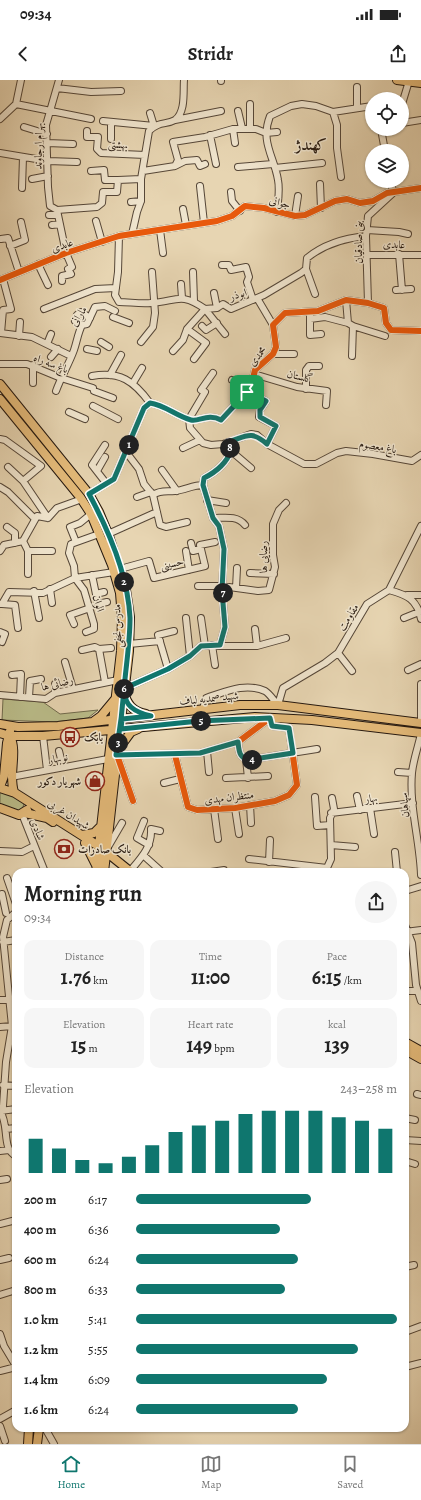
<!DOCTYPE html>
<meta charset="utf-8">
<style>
:root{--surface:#fff;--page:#f6f6f6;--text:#222;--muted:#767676;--line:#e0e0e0;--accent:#0f766e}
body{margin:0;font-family:Alegreya,Amiri,serif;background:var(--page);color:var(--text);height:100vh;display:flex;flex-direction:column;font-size:15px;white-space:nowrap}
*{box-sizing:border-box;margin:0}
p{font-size:13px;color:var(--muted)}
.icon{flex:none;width:22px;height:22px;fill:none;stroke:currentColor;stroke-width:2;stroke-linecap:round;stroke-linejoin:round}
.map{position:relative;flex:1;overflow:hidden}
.drawer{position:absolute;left:12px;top:788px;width:397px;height:564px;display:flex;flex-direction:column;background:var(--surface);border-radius:12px;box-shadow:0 1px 3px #0004}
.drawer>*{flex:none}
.tools{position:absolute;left:365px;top:12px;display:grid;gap:8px}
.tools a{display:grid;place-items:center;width:44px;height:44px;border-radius:50%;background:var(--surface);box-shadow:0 1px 3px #0004;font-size:20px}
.pin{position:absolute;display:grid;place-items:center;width:34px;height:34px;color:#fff;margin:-17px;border-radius:8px;box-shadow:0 2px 6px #0006}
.km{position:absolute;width:20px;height:20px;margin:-10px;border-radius:50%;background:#222;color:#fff;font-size:11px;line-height:20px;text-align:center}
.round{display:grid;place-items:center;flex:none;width:42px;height:42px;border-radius:21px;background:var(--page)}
.head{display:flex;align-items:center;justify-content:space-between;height:68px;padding:0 12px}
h1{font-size:22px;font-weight:600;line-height:30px}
.stats{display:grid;grid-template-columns:repeat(3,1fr);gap:6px;height:68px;padding:4px 12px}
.stats div{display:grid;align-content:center;border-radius:10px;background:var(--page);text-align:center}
.stats b{font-size:20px;font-weight:600}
.stats small{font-size:11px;font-weight:400}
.stats p{font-size:11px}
.chart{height:112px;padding:8px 12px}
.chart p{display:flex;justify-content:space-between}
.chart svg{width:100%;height:72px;margin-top:4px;stroke:var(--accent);stroke-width:6}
ul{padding:0 12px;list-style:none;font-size:13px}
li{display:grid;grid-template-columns:64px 48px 1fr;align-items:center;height:30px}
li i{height:10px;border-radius:5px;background:var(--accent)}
.status{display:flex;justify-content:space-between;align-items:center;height:28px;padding:0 20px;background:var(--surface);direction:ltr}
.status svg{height:11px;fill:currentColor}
header{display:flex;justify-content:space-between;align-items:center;height:52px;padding:0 12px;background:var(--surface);font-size:18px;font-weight:600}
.tabs{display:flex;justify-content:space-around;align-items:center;height:56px;border-top:1px solid var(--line);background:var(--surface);font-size:11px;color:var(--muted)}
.tabs a{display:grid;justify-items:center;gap:2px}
.tabs .active{color:var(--accent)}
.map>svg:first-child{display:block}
</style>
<div class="status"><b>09:34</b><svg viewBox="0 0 49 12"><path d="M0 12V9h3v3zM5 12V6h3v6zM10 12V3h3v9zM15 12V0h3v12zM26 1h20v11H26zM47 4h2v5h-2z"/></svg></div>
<header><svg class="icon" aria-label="back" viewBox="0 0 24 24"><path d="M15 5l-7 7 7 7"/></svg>Stridr<svg class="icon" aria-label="share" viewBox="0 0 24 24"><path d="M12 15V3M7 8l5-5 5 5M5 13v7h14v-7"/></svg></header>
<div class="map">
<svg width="421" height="1364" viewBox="0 0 421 1364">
<rect width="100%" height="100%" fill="#e7d5b2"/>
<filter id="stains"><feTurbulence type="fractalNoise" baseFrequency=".005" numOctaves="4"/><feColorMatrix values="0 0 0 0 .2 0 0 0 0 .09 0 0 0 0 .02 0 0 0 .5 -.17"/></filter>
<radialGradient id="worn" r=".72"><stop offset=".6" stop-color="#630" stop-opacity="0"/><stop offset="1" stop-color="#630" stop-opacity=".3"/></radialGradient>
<!-- green -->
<path fill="#babc89" stroke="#706a4c" d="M3,619L43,622L60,634L98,630L88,638L54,642L2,640Z
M0,710H4L24,723L22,731L15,732L0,724Z"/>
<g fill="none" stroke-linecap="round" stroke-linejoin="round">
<!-- minor casing -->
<g stroke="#564738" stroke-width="8">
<path id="minor" d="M221,1V0
M357,7V28
M57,8L91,12L121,11
M16,24L91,39
M402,24L409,1
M238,31L242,48
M333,32L337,45V68L341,97
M0,39L16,24L21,0
M175,40L221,31
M103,41L154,46L150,33
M111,42V59
M402,43L421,40
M24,47L47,54
M233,49L235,63
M250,49V24
M381,49L385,71
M87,51V57H98L97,69L101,73L145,75
M210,55L216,84
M47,63L73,64
M0,73L48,81L77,82
M175,86L185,81L197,80L200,86L205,84
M238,87L273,84
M275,88L322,83
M91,91L104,90L105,100H118
M143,91L175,86L178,80L173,62L205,57L233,49H256L266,53L277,52
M32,99L48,96
M320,104L321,128
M200,106L204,143
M22,108L23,77
M231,112L232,121L240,131
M131,122L141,121
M183,129L186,145
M57,130L50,126L48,107L46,45L59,0
M57,130L97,127L102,123L103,112H117L118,100L141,99
M57,130L66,173L72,187L68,189L71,194L62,196V201
M277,132C278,122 280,110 278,100C274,76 260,62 270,36L291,26L302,24L316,26L333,32L372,26
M49,135H58
M295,136L298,116
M96,141L102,162
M52,145L60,144
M160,150L163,173
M367,150L399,152L408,154
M132,154L137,132L141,121V99L149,51C159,41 166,45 175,40C186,32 183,11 184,0
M119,156L118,192L115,215L119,222C129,222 140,224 151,223C176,222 180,211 205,229L217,228L223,224L231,229L264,215L301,193L306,189L307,178C323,165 345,158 366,156
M1,159L8,158L19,192
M10,166L25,160L21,142
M399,174L402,210
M367,175H421
M38,184L48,205
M222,185H229L231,190L246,187L249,197L247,202L253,220
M306,189L315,214
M193,192L194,221
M0,200L66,173L119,156L217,141L232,136L245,126L264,128L295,136L305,135L335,121L347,119L360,123L373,121L387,113L421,108
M181,204L182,218
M396,210L411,209
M214,213L217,228
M257,218L273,245
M346,220L348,243L353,246L385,256
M368,223L366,156L368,136L393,113L391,101
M44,229L95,209L116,208
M77,235L81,232L90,238
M310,236V255L321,254
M113,237L129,243
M310,239L325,237L348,243
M75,241L82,245
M202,246L206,250L217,243
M187,249L206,263L194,279
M0,253L32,257L71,276
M1,253L3,230L11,229L3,199
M19,256L20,242
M101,262L109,267
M141,262L153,247L155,233L152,192
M47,264L51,254
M87,269L97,271
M173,271L183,260L187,249L205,229L225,254
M273,274H294
M352,276L353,246
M51,277L58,269
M0,284H27L61,298L93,308
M33,285V303
M213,293L201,310L205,312L189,339L190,348L203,363L211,365L223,364L251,354L257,355L267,364L304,384H316L337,373L346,371L373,374L412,381L421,375
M254,294L297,307L327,311L326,325
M110,295L121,275
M92,296C120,291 134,301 150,323
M232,300L251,307
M133,303L142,288
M306,309V290L309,286H319
M56,311C61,297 69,284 74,270C77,261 78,253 82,245L87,244L95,227L105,226L115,231
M94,311L113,318
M247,312L266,321L260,330L259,337L276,346L267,364
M93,326L118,339
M69,332L85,339
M0,359L5,360L41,386L23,401
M105,365L92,385L106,403
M183,368L200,360
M231,371L251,388
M126,372L139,389L144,404L153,415
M8,387L23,401L48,438
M162,390L177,411
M97,391L105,377
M0,407L8,412L35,439
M89,414L114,399L144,328L150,323C165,325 176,336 191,340C199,342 208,333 221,340L251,307L255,290L273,274L276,267L273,245L285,233L318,231L346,220L368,223L384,228L386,243L391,250L421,251
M137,417L151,412
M207,420L226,423
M213,438C224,438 237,435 245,445
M187,442L166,447L160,445L153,415C160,410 167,412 175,411C185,410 193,405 203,405
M7,447L15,453V463
M108,454L157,432
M23,461L28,471V494
M76,462L70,447L80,443L91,434
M191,463L193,471L201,469
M0,471L4,465L23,461L37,436L48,438L57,428L82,419
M28,471H52
M186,471L189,490
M120,489L149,481L154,498L205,486L200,465L215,462
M250,493L274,494
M92,495L98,524L107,522
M198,506H222L258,511L269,510L275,487L273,475V444L279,430L286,423
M236,508L237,488
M50,509L52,523
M389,510C407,515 417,519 421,539
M34,511L39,538
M96,514L104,512
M407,515H421
M0,524H2L9,512L43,513L75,498L114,492
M2,524L15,525L18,548
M186,538L190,576
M201,538L205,566
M404,538L419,532
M74,544L70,535L90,528
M255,549L257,566
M0,552L5,554L2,562
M86,552L94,549V544L84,510L75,498L74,486L69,473L71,464L99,454
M129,564L160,561
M212,565L215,585
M220,565L225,547L222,511L224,469L219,446L213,438L206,415L203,405L204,398C216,392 226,384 231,371L228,362
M99,569L105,602
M82,570L95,567L99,569L111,568
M338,573L352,591
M65,582L73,609
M168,589L158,555L174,551
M408,590L421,584
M12,595L21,594L20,617
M55,604V613
M125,608L168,589L190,576L201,566H257L286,558
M0,615L46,619L55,613L118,600
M29,617L30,601L41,599
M278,625L283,608L325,583L338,573L367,524L389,510L421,446
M203,629L206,618C225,612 245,602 265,611C270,614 274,621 278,625
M421,643V604
M421,654C418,667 413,681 412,693C409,727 420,761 421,795
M43,656L47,690
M238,662C239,671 239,677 248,680L317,669
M59,671L63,687
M207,671L209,692
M246,679L248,698
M398,692L412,693
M11,697L108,679
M226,698L268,696
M164,703L180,699
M357,716L360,730
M315,717L317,746L330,745
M133,721L117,675L200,673L238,662L270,638L272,646L289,648L297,705L289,715L275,721L235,728L197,730L188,727L175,675
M250,725L251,743
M235,728L239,754
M370,728L374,754
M214,729L218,759
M331,733L413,723
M22,734L45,792
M144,741L137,758L149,765
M331,765L355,767
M108,767L122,743
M0,771L22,772L34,766
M395,772L397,792
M143,775L162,792
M249,779L327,788
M269,782L270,760
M326,790L331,779L330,738L334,729L332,718
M130,791C141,778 152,767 151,749L160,751
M211,792L224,790
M7,798L16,824
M405,811L421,806
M2,814L6,833
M405,845L412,863L416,905L421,921
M405,852L421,850
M3,862L16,860
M405,911H418
M0,920H10
M0,947L12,946
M3,1005L16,1006
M417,1014L421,1015
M0,1031L3,1026L6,982L12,946L3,857L7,840L16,832
M0,1031C10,1046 1,1069 16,1076
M0,1031L16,1029
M405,1038L415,1040
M6,1049L16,1048
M405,1060L421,1061
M0,1071L9,1070
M405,1081L415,1084
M0,1100L7,1099
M0,1144L16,1140
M0,1180L9,1178
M405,1187L414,1185
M0,1215L16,1210
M405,1252L421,1246
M0,1254L4,1266L16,1286
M405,1287L421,1283
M0,1291L16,1287
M0,1339L16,1330
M0,1346L5,1361
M45,1348L54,1364"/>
</g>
<!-- major casing -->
<g stroke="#25180f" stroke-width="10">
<path id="major" d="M397,0L421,3
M0,304L89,414L99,432L109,456L126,510L130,537L129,571L104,792
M0,319L80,417L91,434L112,485L120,513L122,538L121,571L96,792
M125,616C129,627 135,632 146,634
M94,641L101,636L116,618
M0,644L18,647L58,646L240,625H278L421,643
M0,653L10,656H43L255,637L312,640L421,653
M10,656C18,673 8,694 14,712
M120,667L131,652L138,649
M0,707L4,696L7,663L10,651
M0,708L15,713L100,767L131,792
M0,728L19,735L27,730
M25,733L47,738L53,742
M82,755L94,753L102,745
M85,763L96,785
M405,962L421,971
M405,970L421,979
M28,1364L29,1348
M37,1364L39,1348"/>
</g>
<!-- minor -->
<use href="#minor" stroke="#efe4cd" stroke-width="6"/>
<!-- major -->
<use href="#major" stroke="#e4ba79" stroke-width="8"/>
<!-- cycleway casing -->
<g stroke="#efe4cd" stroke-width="8">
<path id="cycleway" d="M0,200L66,173L119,156L217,141L232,136L245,126L264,128L295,136L305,135L335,121L347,119L360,123L373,121L387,113L421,108
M89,414L114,399L144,328L150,323C165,325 176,336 191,340C199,342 208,333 221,340L251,307L255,290L273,274L276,267L273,245L285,233L318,231L346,220L368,223L384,228L386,243L391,250L421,251
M133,721L117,675L200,673L238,662L270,638L272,646L289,648L297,705L289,715L275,721L235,728L197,730L188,727L175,675"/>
</g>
<!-- cycleway -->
<use href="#cycleway" stroke="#e8590c" stroke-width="6"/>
</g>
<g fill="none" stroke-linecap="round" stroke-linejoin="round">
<!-- route casing -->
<g stroke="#fff" stroke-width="8">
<path id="route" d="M247,312L221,340C208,333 199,342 191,340C176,336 165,325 150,323L144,328L114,399L89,414C109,451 128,495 130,538C130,559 127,579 125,599C123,625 120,650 116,675L200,673L238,662C239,671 239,677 248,680L293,673L289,648L272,646L270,638L199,641L121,649L122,639L151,636C135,632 123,626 125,608L168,589L190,576L201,566L220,565L225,547L222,511L224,469L219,446L213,438L206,415L203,405L204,398C216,392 226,384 231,371L228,362C247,356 251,350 267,364L276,346L260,337V330L266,321L247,312"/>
</g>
<!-- route -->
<use href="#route" stroke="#0f766e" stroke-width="5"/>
</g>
<!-- icons -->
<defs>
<g id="bus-ring" transform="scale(1)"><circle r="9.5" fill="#efe4cd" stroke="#8f2418" stroke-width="1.5"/><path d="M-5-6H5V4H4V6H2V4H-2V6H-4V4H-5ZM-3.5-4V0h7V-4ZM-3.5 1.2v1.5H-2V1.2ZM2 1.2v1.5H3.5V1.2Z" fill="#8f2418"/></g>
<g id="shop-ring" transform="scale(1)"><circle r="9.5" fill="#efe4cd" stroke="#8f2418" stroke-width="1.5"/><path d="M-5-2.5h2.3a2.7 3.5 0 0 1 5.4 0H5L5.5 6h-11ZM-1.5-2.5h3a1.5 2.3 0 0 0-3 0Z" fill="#8f2418"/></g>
<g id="bank-ring" transform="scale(1)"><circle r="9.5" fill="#efe4cd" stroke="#8f2418" stroke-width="1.5"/><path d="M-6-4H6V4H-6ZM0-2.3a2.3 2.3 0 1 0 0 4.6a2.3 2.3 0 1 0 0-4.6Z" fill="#8f2418"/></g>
</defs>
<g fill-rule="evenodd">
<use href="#bus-ring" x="70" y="657"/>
<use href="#shop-ring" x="95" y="701"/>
<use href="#bank-ring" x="64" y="769"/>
</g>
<g text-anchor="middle" stroke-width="3" stroke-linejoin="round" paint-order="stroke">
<!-- street labels -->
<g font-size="11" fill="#25180f" stroke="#efe4cd">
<text transform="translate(118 64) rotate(4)" y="4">بهشتی</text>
<text transform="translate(38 66) rotate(-89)" y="4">بهرام ارجاوند</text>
<text transform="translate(280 122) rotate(15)" y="4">جوانی</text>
<text transform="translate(358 162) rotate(-90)" y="4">بنی صادقیان</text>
<text transform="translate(394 164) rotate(2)" y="4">عابدی</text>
<text transform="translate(62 165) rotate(-19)" y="4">عابدی</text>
<text transform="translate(238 214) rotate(-17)" y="4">ابوذر</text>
<text transform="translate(78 236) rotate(-57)" y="4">مارانی</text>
<text transform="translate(257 276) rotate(-49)" y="4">محمدی</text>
<text transform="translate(51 283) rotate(21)" y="4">باغ سه راه</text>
<text transform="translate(300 296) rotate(13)" y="4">گلستان</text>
<text transform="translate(378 366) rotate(10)" y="4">باغ معصوم</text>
<text transform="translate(263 477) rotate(-91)" y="4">رضایی ها</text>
<text transform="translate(172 483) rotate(-12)" y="4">حسینی</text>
<text transform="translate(99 523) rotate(74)" y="4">الوان</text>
<text transform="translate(348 537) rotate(-59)" y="4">مقاومت</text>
<text transform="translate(117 546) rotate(-92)" y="4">مدرس نجفی</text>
<text transform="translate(57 603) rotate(-14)" y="4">رضائی ها</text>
<text transform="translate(209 618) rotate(-6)" y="4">شهید صمدیه لباف</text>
<text transform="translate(58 678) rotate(-10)" y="4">نوبهار</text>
<text transform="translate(229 717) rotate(-7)" y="4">منتظران مهدی</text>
<text transform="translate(371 718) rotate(-8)" y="4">بهار</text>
<text transform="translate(404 725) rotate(-95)" y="4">سپاهان</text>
<text transform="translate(69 734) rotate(32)" y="4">شهیدان غربی</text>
<text transform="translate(38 749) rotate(69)" y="4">شادی</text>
</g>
<!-- poi labels -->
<g font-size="11" font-weight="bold" fill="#25180f" stroke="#efe4cd" text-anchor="start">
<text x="84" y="661">بابک</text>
<text x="81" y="705" text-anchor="end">شهریار دکور</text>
<text x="78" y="773">بانک صادرات</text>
</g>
<!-- district labels -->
<g font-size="15" font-weight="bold" fill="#25180f" stroke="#efe4cd">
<text x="311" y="70">کهندژ</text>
</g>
</g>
<rect width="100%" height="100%" filter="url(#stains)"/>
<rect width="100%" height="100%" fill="url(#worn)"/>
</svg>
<div class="tools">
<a><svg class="icon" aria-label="locate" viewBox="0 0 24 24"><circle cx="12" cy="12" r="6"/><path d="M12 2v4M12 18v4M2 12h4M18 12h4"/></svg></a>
<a><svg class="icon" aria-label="layers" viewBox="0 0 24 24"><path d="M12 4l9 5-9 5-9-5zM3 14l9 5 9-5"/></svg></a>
</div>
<div class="pin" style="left:247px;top:312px;background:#1e9e55"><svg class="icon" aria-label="arrive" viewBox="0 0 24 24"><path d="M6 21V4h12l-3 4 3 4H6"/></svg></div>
<b class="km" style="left:129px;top:365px">1</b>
<b class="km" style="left:124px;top:502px">2</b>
<b class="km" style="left:118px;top:663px">3</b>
<b class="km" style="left:252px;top:680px">4</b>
<b class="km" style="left:201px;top:641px">5</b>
<b class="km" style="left:124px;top:609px">6</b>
<b class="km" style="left:223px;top:513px">7</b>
<b class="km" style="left:230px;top:368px">8</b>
<section class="drawer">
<div class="head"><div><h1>Morning run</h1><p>09:34</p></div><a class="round"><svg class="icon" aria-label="share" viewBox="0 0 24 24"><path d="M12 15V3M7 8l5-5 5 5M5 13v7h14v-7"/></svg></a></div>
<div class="stats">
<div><p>Distance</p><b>1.76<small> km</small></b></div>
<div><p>Time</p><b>11:00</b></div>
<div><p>Pace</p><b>6:15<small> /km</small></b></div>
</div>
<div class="stats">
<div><p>Elevation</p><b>15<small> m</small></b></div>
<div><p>Heart rate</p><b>149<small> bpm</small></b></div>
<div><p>kcal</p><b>139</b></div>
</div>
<div class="chart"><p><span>Elevation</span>243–258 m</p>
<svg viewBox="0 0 160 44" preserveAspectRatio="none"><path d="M5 44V23M15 44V29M25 44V36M35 44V38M45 44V34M55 44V27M65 44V19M75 44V15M85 44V12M95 44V8M105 44V6M115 44V6M125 44V6M135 44V10M145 44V12M155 44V17"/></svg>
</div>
<ul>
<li><b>200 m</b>6:17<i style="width:67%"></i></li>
<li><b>400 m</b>6:36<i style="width:55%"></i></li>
<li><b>600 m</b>6:24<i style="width:62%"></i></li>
<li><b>800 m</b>6:33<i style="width:57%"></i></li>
<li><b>1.0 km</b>5:41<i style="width:100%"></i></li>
<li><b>1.2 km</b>5:55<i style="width:85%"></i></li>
<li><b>1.4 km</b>6:09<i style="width:73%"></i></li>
<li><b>1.6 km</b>6:24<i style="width:62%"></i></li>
</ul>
</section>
</div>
<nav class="tabs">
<a class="active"><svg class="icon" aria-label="home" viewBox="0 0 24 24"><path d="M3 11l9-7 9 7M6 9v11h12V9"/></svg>Home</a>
<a><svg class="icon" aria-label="map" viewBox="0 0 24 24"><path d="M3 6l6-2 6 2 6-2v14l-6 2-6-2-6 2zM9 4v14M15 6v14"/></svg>Map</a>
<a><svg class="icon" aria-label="saved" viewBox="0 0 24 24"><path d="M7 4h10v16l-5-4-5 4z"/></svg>Saved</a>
</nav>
